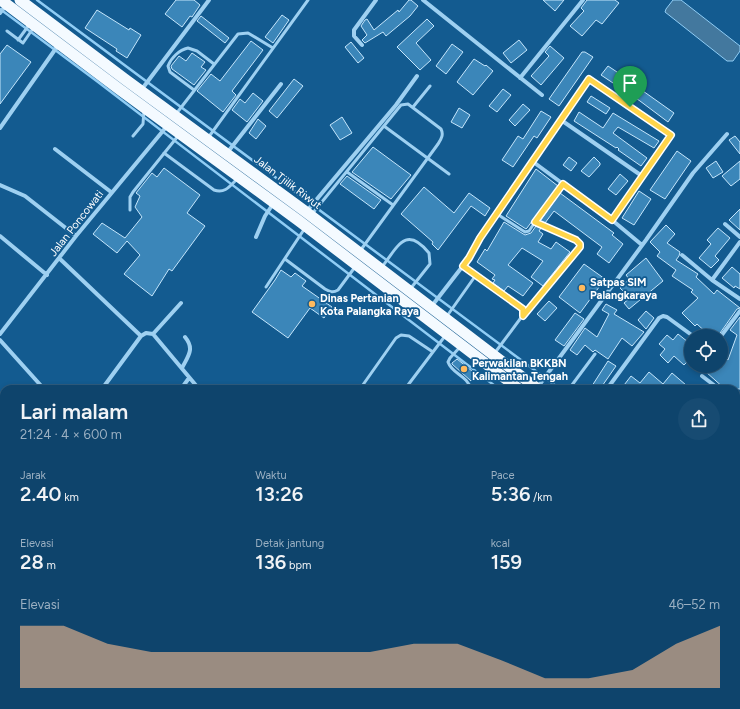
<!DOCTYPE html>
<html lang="id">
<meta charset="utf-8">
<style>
:root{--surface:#0e446c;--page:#174b72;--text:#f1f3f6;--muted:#9bb0c2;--line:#2e5c7f;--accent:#d6ab8b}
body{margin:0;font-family:Figtree,sans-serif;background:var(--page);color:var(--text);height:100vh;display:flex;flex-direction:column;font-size:15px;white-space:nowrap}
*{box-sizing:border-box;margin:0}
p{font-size:13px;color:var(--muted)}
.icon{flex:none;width:22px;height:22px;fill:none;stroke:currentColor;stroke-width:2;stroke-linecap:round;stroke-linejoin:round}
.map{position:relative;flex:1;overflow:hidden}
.panel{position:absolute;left:0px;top:385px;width:740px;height:324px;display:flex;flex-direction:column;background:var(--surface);border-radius:12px 12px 0 0;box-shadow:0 2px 6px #0003,0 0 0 1px var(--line)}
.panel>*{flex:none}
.fabs{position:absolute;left:684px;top:329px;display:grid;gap:8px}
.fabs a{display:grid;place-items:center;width:44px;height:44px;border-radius:50%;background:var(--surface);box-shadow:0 2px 6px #0003,0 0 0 1px var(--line);font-size:20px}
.pin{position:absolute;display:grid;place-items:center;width:34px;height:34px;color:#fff;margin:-41px -17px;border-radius:50% 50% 50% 0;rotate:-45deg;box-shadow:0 0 4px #0007}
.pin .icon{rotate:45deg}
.round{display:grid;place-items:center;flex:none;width:42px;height:42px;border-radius:21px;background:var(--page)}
.head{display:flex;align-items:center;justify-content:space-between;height:68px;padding:0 20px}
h1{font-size:22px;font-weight:600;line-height:30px}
.metrics{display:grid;grid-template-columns:repeat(3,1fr);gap:6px;height:68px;padding:4px 20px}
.metrics div{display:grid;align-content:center}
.metrics b{font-size:20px;font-weight:600}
.metrics small{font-size:11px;font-weight:400}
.metrics p{font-size:11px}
.chart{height:112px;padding:8px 20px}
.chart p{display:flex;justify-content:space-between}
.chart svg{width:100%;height:72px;margin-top:4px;fill:var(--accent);opacity:.7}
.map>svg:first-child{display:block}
</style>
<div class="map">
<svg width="740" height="709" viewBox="0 0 740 709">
<rect width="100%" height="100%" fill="#135b90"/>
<!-- green -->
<path fill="#2275ad" d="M736,570L740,573V709H280L283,705H736Z"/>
<!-- water -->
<path fill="#43789e" stroke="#90cdf5" d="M673,0H681L740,46V51L733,61H727L665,12L666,9Z"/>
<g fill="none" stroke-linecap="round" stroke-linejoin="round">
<!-- stream -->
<path stroke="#90cdf5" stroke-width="2.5" d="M37,0L560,389
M0,9L98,82L499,389
M736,520L740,523
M736,564L740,567"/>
</g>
<!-- building -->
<path fill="#3b86b9" stroke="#c5e6fc" d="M176,0H194L200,5L192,17L190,16L182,27L165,14Z
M409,0H411L418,6L410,16L386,36L383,32L365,43L362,40L367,35L361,26L365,20L367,19L374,30L398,10L399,12Z
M543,0H564L555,11Z
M587,0H615L619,3L602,24L596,20L582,36L570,26L584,11L581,8Z
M97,10L129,30L130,28L141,35L127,58L116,51L117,49L85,28Z
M282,15L289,20L273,43L265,37Z
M201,16L229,38L225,43L197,21Z
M427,19L434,26L416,43L431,60L420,70L397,47Z
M519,40L527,50L511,63L503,53Z
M251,41L263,50L232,91L236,95L223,112L197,91L211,74L220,81Z
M351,42L364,58L358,63L345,47Z
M452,44L463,52L446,74L436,66Z
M7,45L31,62L0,104V54Z
M550,46L564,58L541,85L531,76L549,56L545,52Z
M582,52H585L593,57L559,106L549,99Z
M192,53L205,62L201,67L206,70L194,85L172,69L171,66L179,56L186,61Z
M474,59L485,66L486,65L493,71L473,95L457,82Z
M608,66L644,90L643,91L674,113L668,122L640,101L601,75Z
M294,79L303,86L277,118L269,111Z
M503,89L511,95L497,112L489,106Z
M253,93L263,101L247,122L232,110L240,99L245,103Z
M591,96L610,108L606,114L587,102Z
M523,104L530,110L515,126L509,120Z
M459,108L470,115L462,128L451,122Z
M541,111L551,117L537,138L534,136L513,167L502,160L518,136L523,139Z
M579,112L603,128L613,113L659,141L654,148L618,127L613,133L647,158L641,166L618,150L619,149L617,147L616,148L574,121Z
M342,117L352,133L340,140L330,125Z
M258,119L266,126L256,139L249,133Z
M735,136L740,142V154L729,140Z
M373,147L411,175L391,199L352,172Z
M677,151L691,161L665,199L650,190Z
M569,157L577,163L571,171L563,165Z
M594,157L600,163V165L589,177L581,171Z
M716,161L723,172L713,178L706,168Z
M740,161V179L731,186L722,176Z
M164,168L200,195L187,213L205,226L172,271L169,269L152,296L124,274L140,255L127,241L117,253L93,234L102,223L125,238L142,217L135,207L140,196L136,193L152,173L157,177Z
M536,169L558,186L527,228L526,229L506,216Z
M620,174L628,181L616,195L608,189Z
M347,176L381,200L374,209L340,184Z
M424,187L454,213L469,193L490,208L485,216L471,206L438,250L432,244L433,242L401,214Z
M639,191L651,199L634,225L622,218Z
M560,193L614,233L612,235L623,244L609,263L597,254L602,247L554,211L545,223L540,221Z
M740,209V230L729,220Z
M504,222L525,235L531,233L536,226L541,228L539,231L543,234L538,242L551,249L556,242L570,252L543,286L531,277L543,261L522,248L508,265L533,283L523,296L508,286L504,291L493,283L495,280L492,279L495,275L477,262L485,249L487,251Z
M666,225L675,234L667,243L680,252L679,256L676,260L698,274L696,277L714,294L717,290L740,308L737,309L718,336H710L697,324L695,326L682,313L698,298L691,292L693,290L672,276L676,270L657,256L660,252L650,242Z
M718,228L730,238L715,256L719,260L711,268L699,258L711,244L707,240Z
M646,258L663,281L629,309L624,303L630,298L620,288L629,279L626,275Z
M584,264L605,279L580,313L559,297Z
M732,267L740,274V289L735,286L734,288L722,278Z
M281,270L291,277L295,273L306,281L302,286L332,307L324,318L310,308L288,338L252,312L275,280Z
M549,301L557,308L545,321L537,314Z
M606,304L617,310L614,314L644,332L632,346L622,338L608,359L595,350L593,352L585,345L577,355L570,350L585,328L597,337L609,314L602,310Z
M646,311L654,318L646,329L638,320Z
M575,313L584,319L564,346L555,340Z
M740,317V389H725L706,372L712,366H721V354L728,360L737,335L730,330Z
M678,334L688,342L684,347L691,353V358L684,365L674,356L668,363L660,355L665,349L659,344L667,335L673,340Z
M457,359L477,375L471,381L452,364V363Z
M608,361L616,366L600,389H590Z
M649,372L663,384L672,373L686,385L682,389H621L631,376L640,383Z"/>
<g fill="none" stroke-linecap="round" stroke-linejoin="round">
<!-- service -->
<path stroke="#9ed0f1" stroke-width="3" d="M7,31L23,43L34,27
M18,40L29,25
M194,90L170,72L168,66C171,58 179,50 188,48L197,51L214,64
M413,107L430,86
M176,114L238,34L248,33L273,48
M384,126L449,174
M133,136L143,124L144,110
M208,138L308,0
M164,153L214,190C225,194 230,186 238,178
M347,172L393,205
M130,210V197L133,192L178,136
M312,214L401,105L408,104L441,129C444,135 441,139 438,144L360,251
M497,214L525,232L529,231L535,222L576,240L579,244L580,247L523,315
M535,222L563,184
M285,259L325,289C330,292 333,293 338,290L355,267
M463,266L476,275
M382,267C398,246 406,225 429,253L430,264L411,288
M266,287L305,228
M447,316L476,275L523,309V315L494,354
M460,347L450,358L448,362C452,374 467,375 471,389
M360,389L396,338L401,335L409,336L433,352
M405,389L445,336
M569,389L595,354"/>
<!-- minor -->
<path stroke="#9ed0f1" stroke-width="4" d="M423,0L542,95
M0,13L7,4
M362,45L354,36V30L376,0
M520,78L583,0
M142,89L209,0
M561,120L642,176
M0,128L59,44
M55,149L111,192
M227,153L281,84
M0,185L25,196L76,236
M306,212L396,105L417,76
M612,220L642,245
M725,224L740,237
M0,236L47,275
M256,237L265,216L273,204
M682,255L712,280L740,299
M59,258L141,336
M712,280L740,242
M431,307L469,258L480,238L589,79L671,135L612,220L532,161
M0,334L76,236L167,126
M153,334L199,389
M153,334L181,303
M721,336L740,311
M0,340L44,389
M182,368C188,356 195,349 185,337
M702,376L719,389
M537,388L646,240L693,173L727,134
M102,389L141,336L146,333L153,334
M181,389L189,378
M607,389L659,318L663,316L667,317L693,336
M736,402L740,405
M736,458L740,452
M0,485L4,490
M0,631L4,636
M36,709L41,705"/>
<!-- secondary -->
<path stroke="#cde8fc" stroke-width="8" d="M204,709L208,705"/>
<!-- trunk -->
<path stroke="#f4faff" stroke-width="11" d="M1,0L119,89L299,221L519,389
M20,0L126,80L306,212L538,389
M736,536L740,539
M736,550L740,553"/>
</g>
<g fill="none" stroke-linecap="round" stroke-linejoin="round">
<!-- route casing -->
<g stroke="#fff" stroke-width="8">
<path id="route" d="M589,79L671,135L612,220L563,184L535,222L576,240L580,244V247L523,316V309L463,266L469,258L480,238Z"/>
</g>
<!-- route -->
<use href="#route" stroke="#ffd54a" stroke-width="5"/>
</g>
<!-- markers -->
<g fill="#ffba5e" stroke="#135b90" stroke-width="1.5">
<circle cx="582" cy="288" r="4"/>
<circle cx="312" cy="304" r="4"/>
<circle cx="464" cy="369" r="4"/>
</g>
<g text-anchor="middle" stroke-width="3.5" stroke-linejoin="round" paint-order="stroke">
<!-- street labels -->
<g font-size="11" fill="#fff" stroke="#135b90">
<text transform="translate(288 182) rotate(37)" y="4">Jalan Tjilik Riwut</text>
<text transform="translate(76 223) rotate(-52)" y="4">Jalan Poncowati</text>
</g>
<!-- poi labels -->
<g font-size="11" font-weight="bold" fill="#fff" stroke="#135b90" text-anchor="start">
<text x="590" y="286">Satpas SIM<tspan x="590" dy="13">Palangkaraya</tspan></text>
<text x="320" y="302">Dinas Pertanian<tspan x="320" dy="13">Kota Palangka Raya</tspan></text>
<text x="472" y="367">Perwakilan BKKBN<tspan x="472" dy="13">Kalimantan Tengah</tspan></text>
</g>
</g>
</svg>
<div class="fabs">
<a><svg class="icon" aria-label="locate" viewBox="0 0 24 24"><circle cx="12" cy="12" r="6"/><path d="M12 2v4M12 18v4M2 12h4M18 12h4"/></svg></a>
</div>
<div class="pin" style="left:630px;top:107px;background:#1e9e55"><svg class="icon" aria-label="arrive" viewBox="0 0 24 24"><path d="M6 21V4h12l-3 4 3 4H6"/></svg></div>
<section class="panel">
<div class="head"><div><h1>Lari malam</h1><p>21:24 · 4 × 600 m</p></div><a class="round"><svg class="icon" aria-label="share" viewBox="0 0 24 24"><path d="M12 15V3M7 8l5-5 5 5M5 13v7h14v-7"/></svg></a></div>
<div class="metrics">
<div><p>Jarak</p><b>2.40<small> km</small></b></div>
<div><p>Waktu</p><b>13:26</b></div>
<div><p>Pace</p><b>5:36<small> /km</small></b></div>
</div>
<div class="metrics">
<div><p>Elevasi</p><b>28<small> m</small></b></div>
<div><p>Detak jantung</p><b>136<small> bpm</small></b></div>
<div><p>kcal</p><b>159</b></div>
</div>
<div class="chart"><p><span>Elevasi</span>46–52 m</p>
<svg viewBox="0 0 160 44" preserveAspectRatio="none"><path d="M0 44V6L10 6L20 17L30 22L40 22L50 22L60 22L70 22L80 22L90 17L100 17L110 27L120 38L130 38L140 33L150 17L160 6V44z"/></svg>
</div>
</section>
</div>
